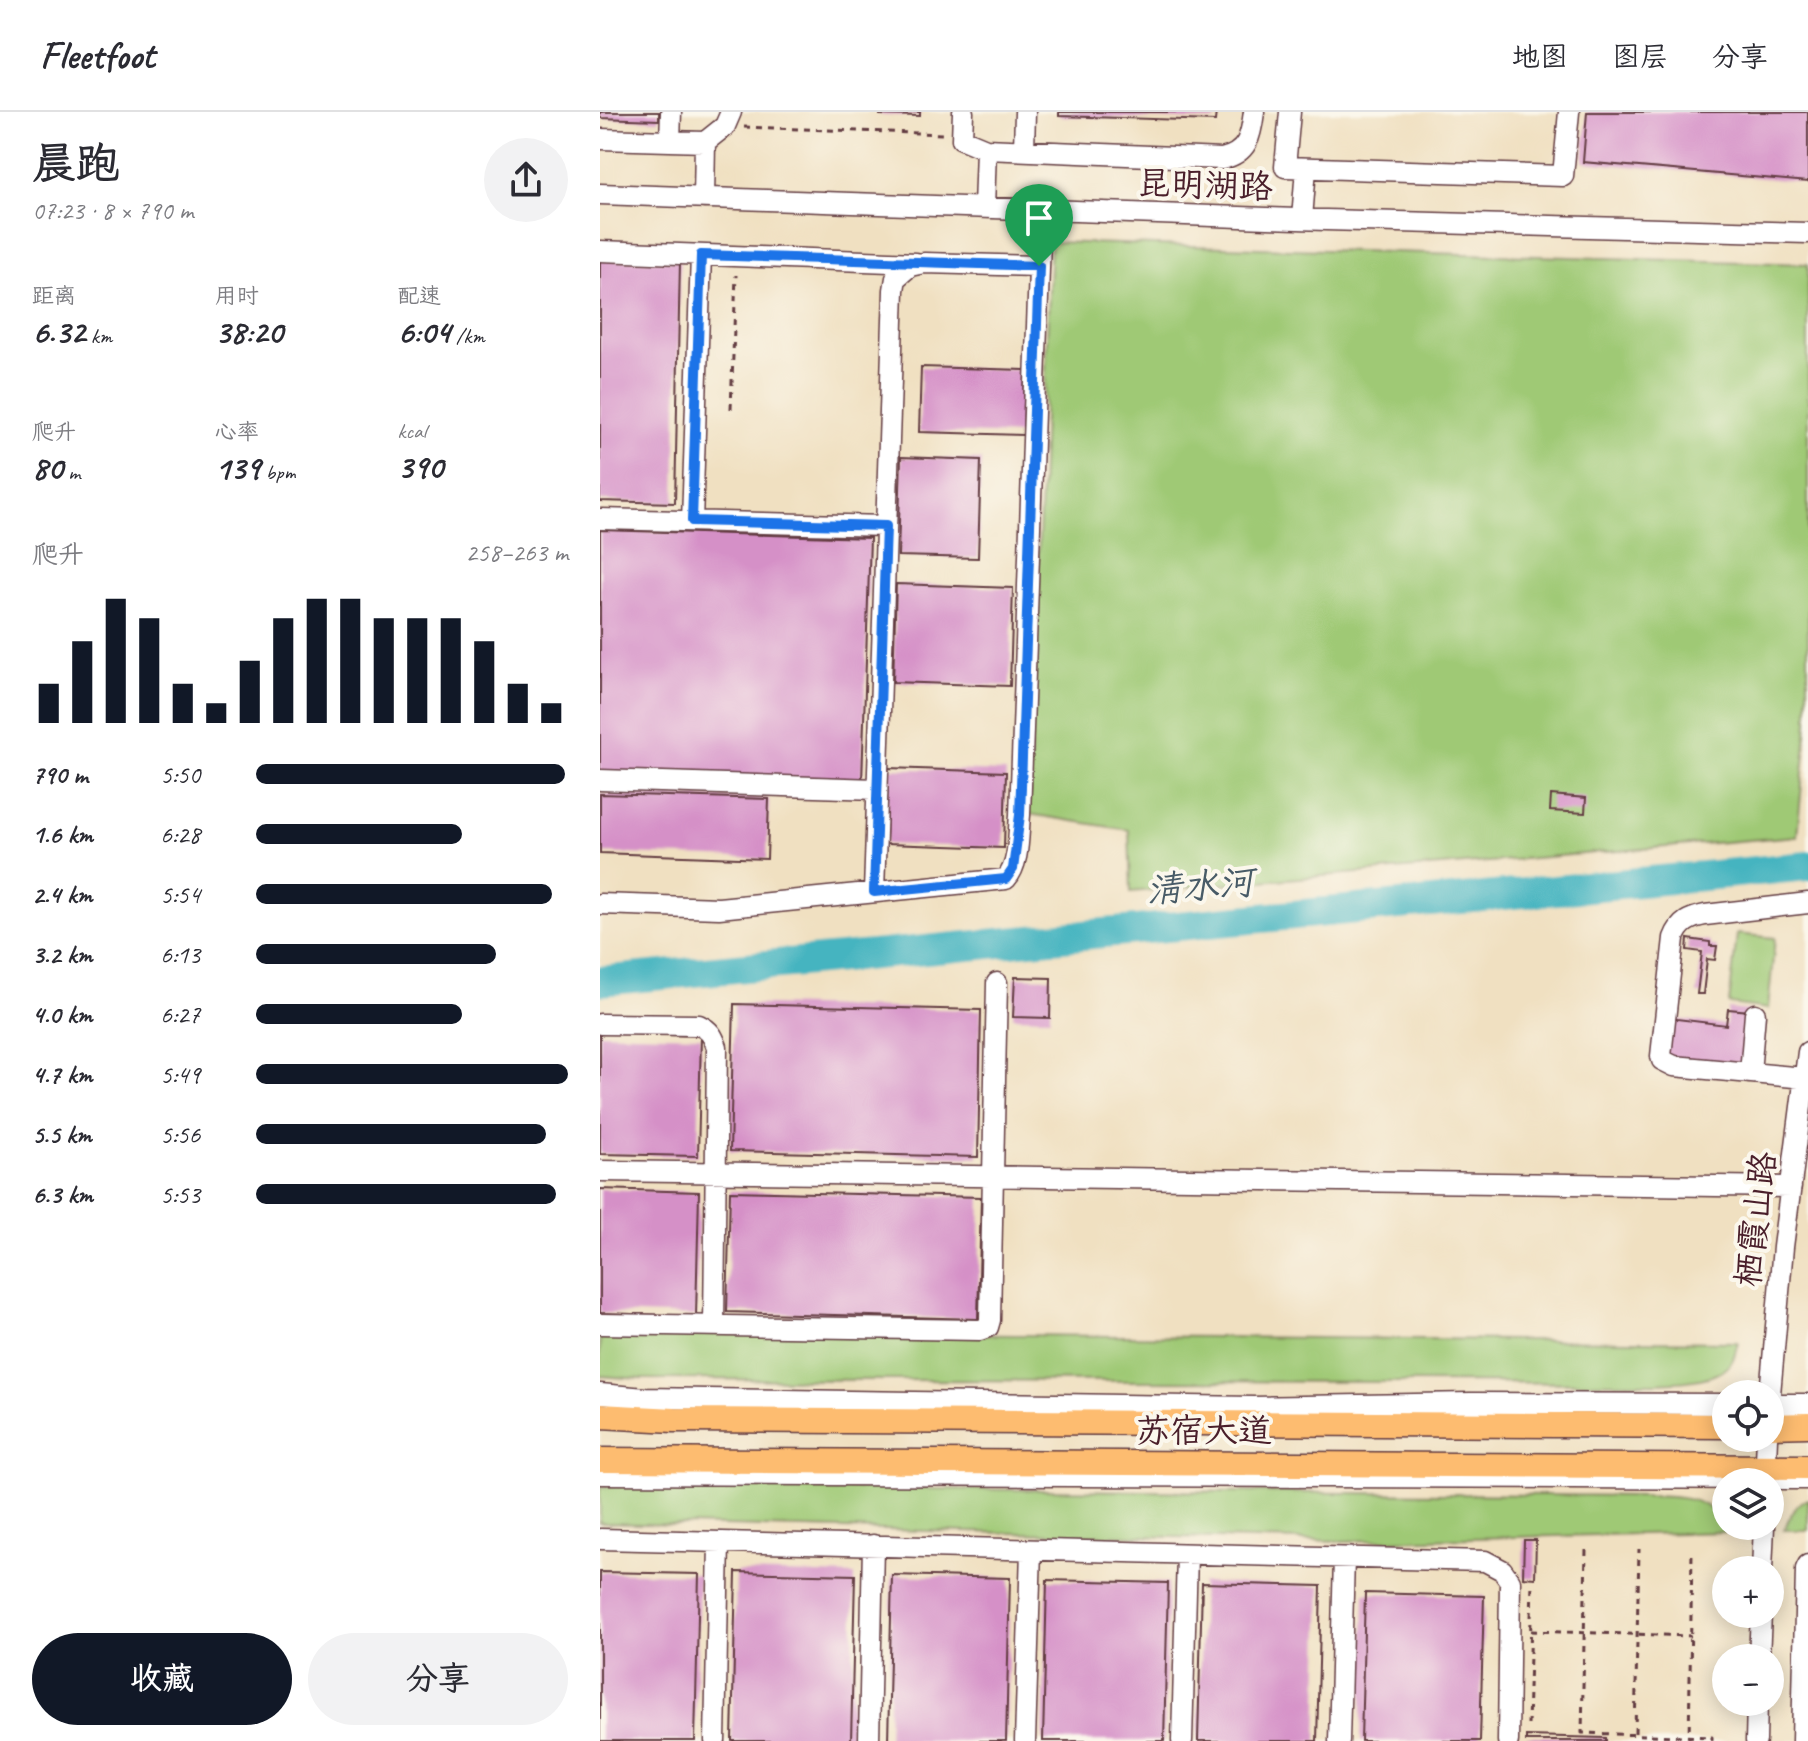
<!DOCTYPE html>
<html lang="zh">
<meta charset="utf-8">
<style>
:root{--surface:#fff;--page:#f2f2f3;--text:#2b2b33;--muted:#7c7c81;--line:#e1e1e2;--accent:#111827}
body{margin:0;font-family:Caveat,"LXGW WenKai TC",sans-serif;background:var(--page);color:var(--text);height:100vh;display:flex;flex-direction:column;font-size:30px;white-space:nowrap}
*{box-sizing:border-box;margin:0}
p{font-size:26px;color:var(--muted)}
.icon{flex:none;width:44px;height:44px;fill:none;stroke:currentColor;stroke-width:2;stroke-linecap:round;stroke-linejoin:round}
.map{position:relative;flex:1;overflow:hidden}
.drawer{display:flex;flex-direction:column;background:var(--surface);width:600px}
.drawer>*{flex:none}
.tools{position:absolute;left:1112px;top:1268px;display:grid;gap:16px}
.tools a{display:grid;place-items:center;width:72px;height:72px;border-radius:50%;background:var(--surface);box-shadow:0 4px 20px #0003;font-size:40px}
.pin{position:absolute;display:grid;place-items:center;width:68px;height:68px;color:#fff;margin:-82px -34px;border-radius:50% 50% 50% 0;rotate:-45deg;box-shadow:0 0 8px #0007}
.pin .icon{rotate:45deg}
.round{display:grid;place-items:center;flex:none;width:84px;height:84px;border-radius:42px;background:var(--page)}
.head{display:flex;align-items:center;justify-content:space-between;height:136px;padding:0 32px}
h1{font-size:44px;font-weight:800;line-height:60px}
.stats{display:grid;grid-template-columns:repeat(3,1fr);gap:12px;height:136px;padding:8px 32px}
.stats div{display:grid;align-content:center}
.stats b{font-size:34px;font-weight:800}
.stats small{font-size:22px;font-weight:400}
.stats p{font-size:22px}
.chart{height:224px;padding:16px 32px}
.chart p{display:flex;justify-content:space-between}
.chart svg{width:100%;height:144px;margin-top:8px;stroke:var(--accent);stroke-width:6}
.primary-button{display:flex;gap:16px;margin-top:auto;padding:16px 32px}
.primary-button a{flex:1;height:92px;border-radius:48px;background:var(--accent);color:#fff;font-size:32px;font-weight:800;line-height:92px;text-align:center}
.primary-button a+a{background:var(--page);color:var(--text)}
ul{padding:0 32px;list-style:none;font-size:26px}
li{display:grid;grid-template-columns:128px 96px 1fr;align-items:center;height:60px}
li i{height:20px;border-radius:10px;background:var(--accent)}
header{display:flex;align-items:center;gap:48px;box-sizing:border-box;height:112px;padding:0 40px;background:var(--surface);border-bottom:2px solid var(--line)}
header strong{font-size:38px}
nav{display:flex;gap:44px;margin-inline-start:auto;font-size:28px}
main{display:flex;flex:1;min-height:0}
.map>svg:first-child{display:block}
</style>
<header>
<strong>Fleetfoot</strong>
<nav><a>地图</a><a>图层</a><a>分享</a></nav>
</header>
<main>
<section class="drawer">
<div class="head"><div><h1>晨跑</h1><p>07:23 · 8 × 790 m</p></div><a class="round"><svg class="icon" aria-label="share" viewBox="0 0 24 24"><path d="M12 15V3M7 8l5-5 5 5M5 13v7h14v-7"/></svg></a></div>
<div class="stats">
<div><p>距离</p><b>6.32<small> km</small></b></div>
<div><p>用时</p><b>38:20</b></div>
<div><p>配速</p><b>6:04<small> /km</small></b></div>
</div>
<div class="stats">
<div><p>爬升</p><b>80<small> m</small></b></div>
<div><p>心率</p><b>139<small> bpm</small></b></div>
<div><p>kcal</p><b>390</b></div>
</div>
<div class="chart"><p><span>爬升</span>258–263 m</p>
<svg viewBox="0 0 160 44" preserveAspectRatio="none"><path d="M5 44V32M15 44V19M25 44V6M35 44V12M45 44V32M55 44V38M65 44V25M75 44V12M85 44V6M95 44V6M105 44V12M115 44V12M125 44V12M135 44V19M145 44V32M155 44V38"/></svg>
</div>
<ul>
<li><b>790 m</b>5:50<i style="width:99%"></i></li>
<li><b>1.6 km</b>6:28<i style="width:66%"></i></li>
<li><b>2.4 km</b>5:54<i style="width:95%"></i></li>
<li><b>3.2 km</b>6:13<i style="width:77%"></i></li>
<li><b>4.0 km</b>6:27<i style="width:66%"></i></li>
<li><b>4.7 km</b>5:49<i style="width:100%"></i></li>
<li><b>5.5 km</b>5:56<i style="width:93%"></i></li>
<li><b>6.3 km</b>5:53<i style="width:96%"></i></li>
</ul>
<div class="primary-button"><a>收藏</a><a>分享</a></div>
</section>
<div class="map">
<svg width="1208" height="1629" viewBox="0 0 1208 1629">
<rect width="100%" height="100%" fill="#fbf7ec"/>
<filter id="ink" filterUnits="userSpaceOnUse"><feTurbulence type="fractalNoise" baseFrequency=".0125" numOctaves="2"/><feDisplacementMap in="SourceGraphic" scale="16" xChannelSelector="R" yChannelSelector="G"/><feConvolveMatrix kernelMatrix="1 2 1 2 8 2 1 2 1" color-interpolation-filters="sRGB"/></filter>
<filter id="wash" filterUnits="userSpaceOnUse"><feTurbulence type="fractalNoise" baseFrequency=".006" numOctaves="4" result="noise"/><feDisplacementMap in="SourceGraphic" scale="32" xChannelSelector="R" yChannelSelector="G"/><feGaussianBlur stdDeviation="1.8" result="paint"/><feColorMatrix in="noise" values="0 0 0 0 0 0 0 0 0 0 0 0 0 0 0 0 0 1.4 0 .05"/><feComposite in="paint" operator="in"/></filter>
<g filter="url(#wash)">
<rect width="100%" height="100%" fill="#f0e0c1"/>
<!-- green -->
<path fill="#9fc974" stroke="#747450" stroke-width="2" d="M451,130L1208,152V610L1197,724L531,780L529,718L428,702Z
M1137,822L1175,826L1168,897L1129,892Z
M0,1219L1138,1230C1136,1236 1135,1244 1132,1249C1119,1270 1078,1270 1056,1271L42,1267L0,1264Z
M26,1374L1042,1384C1062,1385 1096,1383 1111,1398C1116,1404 1121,1413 1125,1420L740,1429L0,1411V1375Z
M1208,1387V1418H1184C1189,1406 1194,1391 1208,1387Z"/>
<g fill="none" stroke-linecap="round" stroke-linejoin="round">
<!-- river -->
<path stroke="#45b4c0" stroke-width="30" d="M0,869L1208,754"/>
</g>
<g id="blocks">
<!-- building -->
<path fill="#d590c7" d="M0,0H59V8L0,6Z
M280,0H320V4L280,3Z
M459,0H616L615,9L459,4Z
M987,0H1208V70L983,50Z
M0,148L80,149L75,391L0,389Z
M321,255L425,258L423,323L319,320Z
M301,345L381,348L378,446L298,444Z
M0,418L270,426L262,670L0,661Z
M296,472L413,476L410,574L293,570Z
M288,656L406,660L404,736L286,732Z
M0,682L169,687L167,747L0,741Z
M951,683L986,686L985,701L950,699Z
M1088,827L1110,830V834H1117L1115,848L1107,847L1103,882H1097L1102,840L1087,838Z
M415,865L451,866L450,906L413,905Z
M134,892L381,898L378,1045L130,1039Z
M1128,897L1150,899L1143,951L1064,946L1069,906L1126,913Z
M0,921L101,924L98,1044L0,1042Z
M0,1077L99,1080L96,1204L0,1201Z
M130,1079L381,1085L378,1207L127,1200Z
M924,1428H936L935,1466L923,1465Z
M0,1460L99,1462L95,1629H0Z
M136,1460L255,1463L251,1629H132Z
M292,1463L410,1466L406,1629H288Z
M447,1468L568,1471L564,1629H443Z
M602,1471L721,1474L717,1629H598Z
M765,1481L884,1484L880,1629H761Z
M926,1624L1006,1626V1629H926Z"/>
</g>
</g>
<g filter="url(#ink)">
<use href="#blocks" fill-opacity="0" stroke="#633c42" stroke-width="2"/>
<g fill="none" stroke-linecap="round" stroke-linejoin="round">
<!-- minor casing -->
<g stroke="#633c42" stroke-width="23">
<path id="minor" d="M363,0L362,27L386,37
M690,0L685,55L963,64L969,0
M0,27L105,30L104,86
M70,29L71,0
M105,30L125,14L131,0
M424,38L425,0
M0,82L726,108L1208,121
M384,96L386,37L622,47C648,41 651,24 654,0
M702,107L706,56
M0,139L316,151
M0,407L286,414
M92,409L101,143
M0,668L277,677
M274,780L294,178L296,166L310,154L324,151L439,154
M0,792L119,796L406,767C420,751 418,723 420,703L441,99
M0,912L99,913C110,918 113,924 117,935L114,1214
M1150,961L1155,902
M1205,966L1074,954L1062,948L1061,944L1074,826C1080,810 1090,806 1105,803L1208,791
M0,1059L1191,1075
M0,1212L380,1218L388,1215L390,1208L397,871
M0,1282L45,1286L654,1295L871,1291L1126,1292
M1170,1282L1183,1135L1208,940
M1170,1292H1208
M0,1362L1208,1367
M1165,1370L1167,1326
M0,1427L885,1449L902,1458L910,1469L908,1629
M1162,1458L1164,1414
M1159,1546L1161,1502
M115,1629L119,1430
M269,1629L273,1433
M425,1629L431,1438
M582,1629L587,1442
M739,1629L744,1446
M1156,1629L1157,1590
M1202,1629L1206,1457L1208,1453"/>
</g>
<!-- major casing -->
<g stroke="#633c42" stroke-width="27">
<path id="major" d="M0,1304L74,1308L1126,1314
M1170,1314L1208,1313
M0,1348L1208,1355"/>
</g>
<!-- path -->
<path stroke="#633c42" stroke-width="3" stroke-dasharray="6 6" stroke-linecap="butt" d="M144,15L345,22
M131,297L136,163
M986,1438L982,1621L1112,1625V1629
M931,1519L1091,1524
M928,1613L932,1471
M1035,1621L1039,1437
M1089,1629L1092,1439"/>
<!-- minor -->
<use href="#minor" stroke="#fff" stroke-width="20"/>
<!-- major -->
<use href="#major" stroke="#fdbc70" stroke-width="24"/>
</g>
</g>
<g fill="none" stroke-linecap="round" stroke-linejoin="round" filter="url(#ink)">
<!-- route casing -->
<g stroke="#fff" stroke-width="16">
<path id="route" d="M101,143L439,154L420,703L413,757L406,767L274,780L286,414L92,409Z"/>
</g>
<!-- route -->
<use href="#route" stroke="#1a73e8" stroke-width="10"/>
</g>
<g text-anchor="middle" stroke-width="8" stroke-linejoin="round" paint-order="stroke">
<!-- street labels -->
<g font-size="34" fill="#4a1f2b" stroke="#fbf7ec">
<text transform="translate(605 72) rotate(2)" y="12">昆明湖路</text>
<text transform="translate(1155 1107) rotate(-83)" y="12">栖霞山路</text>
<text x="604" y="1330">苏宿大道</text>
</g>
<!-- water labels -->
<g font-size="36" font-style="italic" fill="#485b67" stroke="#fbf7ec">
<text transform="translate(600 773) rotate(-5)" y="13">清水河</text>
</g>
</g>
</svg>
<div class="tools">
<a><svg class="icon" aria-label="locate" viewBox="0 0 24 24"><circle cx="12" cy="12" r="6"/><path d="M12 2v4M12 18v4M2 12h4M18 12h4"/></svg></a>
<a><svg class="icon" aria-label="layers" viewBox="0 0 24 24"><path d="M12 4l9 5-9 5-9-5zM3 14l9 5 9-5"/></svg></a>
<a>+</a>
<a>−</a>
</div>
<div class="pin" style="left:439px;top:154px;background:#1e9e55"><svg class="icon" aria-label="arrive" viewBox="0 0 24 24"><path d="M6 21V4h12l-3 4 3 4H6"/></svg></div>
</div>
</main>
